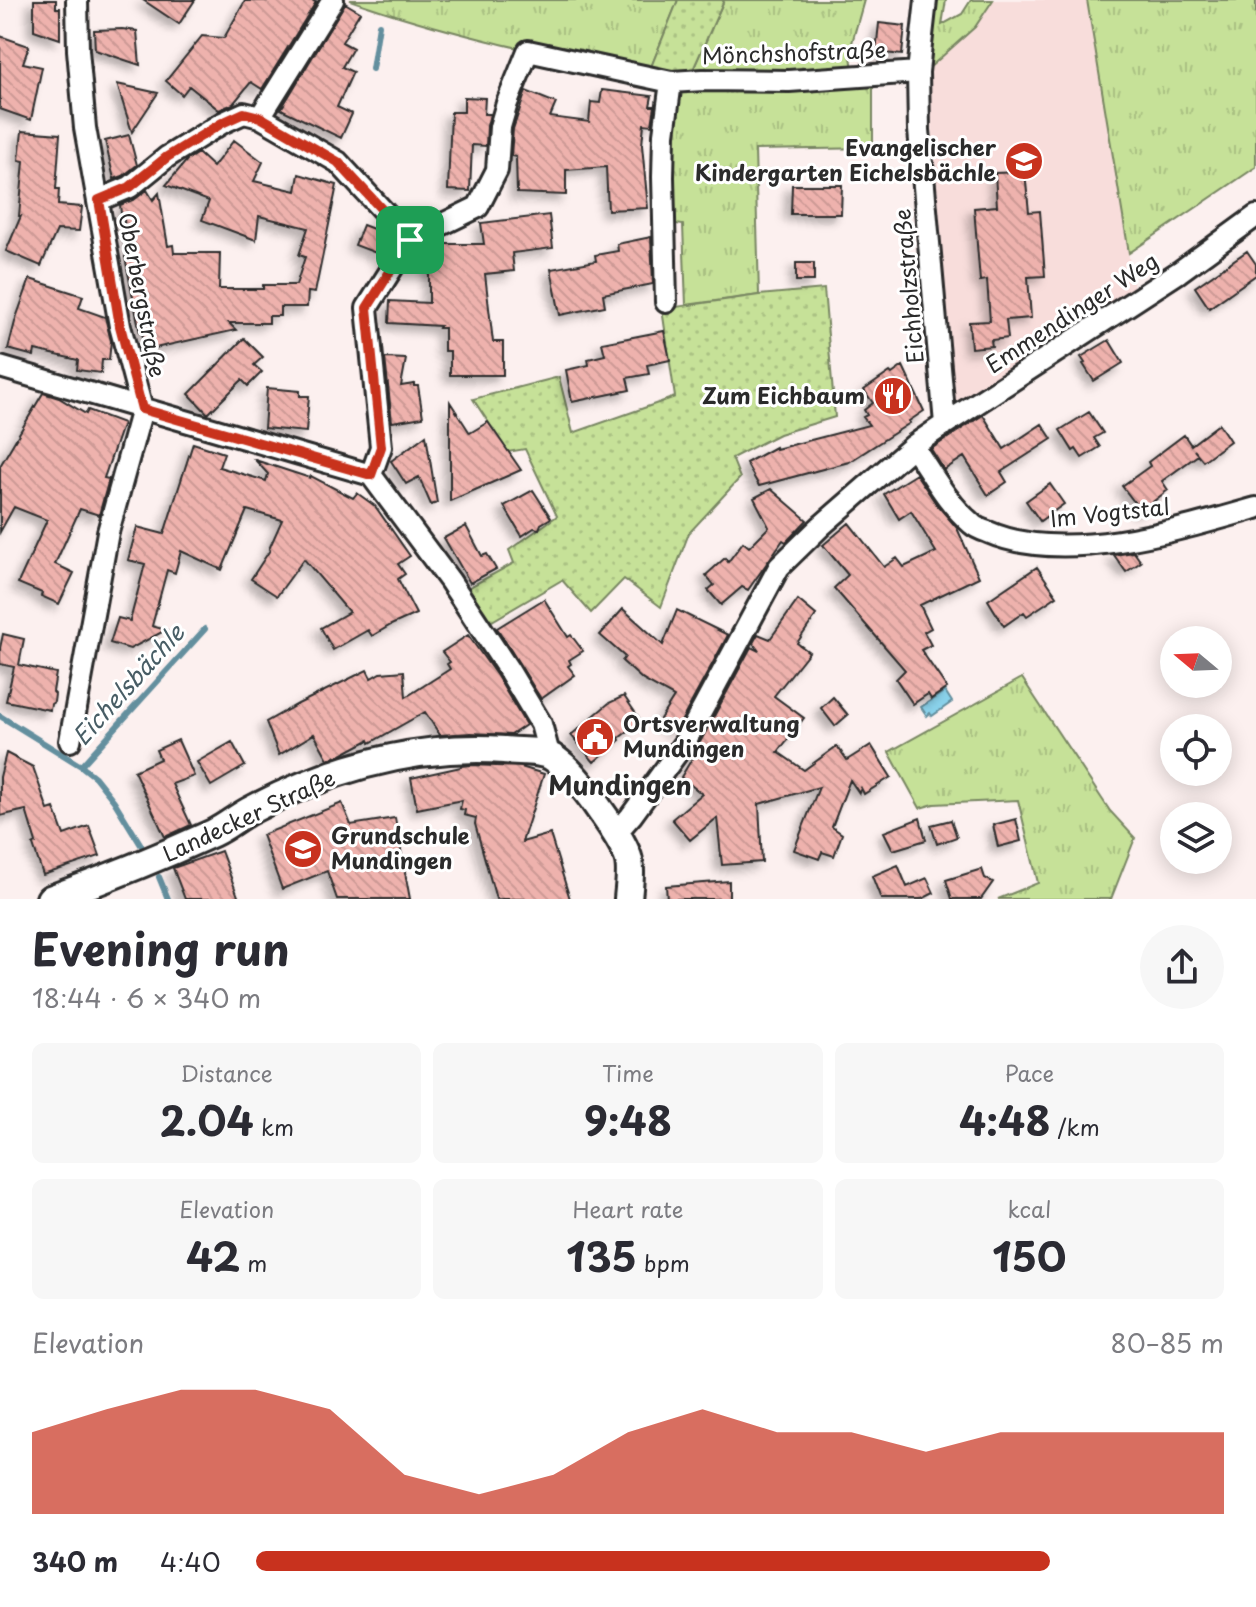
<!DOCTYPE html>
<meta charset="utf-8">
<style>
:root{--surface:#fff;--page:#f7f7f7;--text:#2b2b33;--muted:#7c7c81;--accent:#c8321e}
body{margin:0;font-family:"Playpen Sans",sans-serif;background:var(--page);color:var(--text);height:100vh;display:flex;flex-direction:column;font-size:30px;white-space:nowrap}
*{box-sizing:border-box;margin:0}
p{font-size:26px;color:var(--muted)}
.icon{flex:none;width:44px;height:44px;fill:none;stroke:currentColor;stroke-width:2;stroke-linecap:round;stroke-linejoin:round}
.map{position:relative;height:899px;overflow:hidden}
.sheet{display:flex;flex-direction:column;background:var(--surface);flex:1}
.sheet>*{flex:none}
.needle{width:52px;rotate:289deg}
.tools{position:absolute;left:1160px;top:626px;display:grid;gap:16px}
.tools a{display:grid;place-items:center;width:72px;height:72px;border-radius:50%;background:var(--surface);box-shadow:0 4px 20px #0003;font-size:40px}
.pin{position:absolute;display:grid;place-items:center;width:68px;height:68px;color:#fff;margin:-34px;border-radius:16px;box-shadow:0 4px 12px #0006}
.round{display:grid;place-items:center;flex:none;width:84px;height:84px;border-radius:42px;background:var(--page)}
.headline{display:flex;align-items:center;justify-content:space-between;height:136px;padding:0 32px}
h1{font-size:44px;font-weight:700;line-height:60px}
.metrics{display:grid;grid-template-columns:repeat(3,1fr);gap:12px;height:136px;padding:8px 32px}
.metrics div{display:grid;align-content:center;border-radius:12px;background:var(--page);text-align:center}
.metrics b{font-size:40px;font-weight:700}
.metrics small{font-size:22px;font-weight:400}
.metrics p{font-size:22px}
.chart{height:224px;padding:16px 32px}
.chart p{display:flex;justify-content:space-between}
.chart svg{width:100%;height:144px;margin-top:8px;fill:var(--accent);opacity:.7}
ul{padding:0 32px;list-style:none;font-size:26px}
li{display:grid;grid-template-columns:128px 96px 1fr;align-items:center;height:60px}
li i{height:20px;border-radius:10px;background:var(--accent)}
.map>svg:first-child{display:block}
</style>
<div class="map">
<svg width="1256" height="899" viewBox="0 0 1256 899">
<defs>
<pattern id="grass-tufts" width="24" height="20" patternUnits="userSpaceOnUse" patternTransform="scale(2)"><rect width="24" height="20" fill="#c6e198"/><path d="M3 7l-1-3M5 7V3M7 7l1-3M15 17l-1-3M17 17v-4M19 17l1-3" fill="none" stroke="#aac183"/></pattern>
<pattern id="garden-dots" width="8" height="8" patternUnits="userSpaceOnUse" patternTransform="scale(2)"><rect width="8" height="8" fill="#c6e198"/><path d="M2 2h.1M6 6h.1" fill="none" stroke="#aac183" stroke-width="1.8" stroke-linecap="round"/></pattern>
<pattern id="building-back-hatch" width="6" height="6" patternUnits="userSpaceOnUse" patternTransform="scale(2)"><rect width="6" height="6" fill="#eeb2ad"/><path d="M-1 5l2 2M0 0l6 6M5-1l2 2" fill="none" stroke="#cc9995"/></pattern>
<filter id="shadow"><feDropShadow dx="-6" dy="6" stdDeviation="4" flood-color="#0004"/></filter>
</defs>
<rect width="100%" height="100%" fill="#fcf0ef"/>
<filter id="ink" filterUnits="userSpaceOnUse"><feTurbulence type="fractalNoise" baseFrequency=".0125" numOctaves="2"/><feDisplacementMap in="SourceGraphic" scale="16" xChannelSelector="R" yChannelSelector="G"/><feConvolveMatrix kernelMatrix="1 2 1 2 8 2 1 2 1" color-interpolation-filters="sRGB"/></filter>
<g filter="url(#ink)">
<!-- built -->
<path fill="#f8dddb" d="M993,0H1087L1135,294L954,413L928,69L975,27Z"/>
<!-- grass -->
<path fill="url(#grass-tufts)" stroke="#788662" stroke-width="2" d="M350,0H678L647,77C547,55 447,34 350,0Z
M724,0H864L850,50L855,82L873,81V148L755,150L759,295L686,305L683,225L669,223V134L677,82L688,81Z
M930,0H946L942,25L962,14L971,0H993L975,27L928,69Z
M1087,0H1256V167L1129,253Z
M1022,678L1110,811L1135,838L1111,899H998L1038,883L1018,800L934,804L920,808L889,752Z"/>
<!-- garden -->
<path fill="url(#garden-dots)" stroke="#788662" stroke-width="2" d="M678,0H724L688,81L647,77Z
M824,289L835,417L779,434L732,458L740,478L689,533L661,607L624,579L591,613L562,580L487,624L466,589L514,563L509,550L557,516L525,449L508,452L473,399L559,377L573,433L675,397L662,309L759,295Z"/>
<!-- water -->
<path fill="#8ad2eb" stroke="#648f9e" stroke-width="2" d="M945,691L952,702L932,716L930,713L927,716L921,707Z"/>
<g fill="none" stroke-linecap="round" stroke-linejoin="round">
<!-- stream -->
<path stroke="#648f9e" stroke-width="6" d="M372,69L379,25
M0,716L81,766L95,777L114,801L141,845
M81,766L205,629
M159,877L168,899"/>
</g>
<!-- building -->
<path fill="url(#building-back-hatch)" stroke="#2b2b2b" stroke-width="2" filter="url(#shadow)" d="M34,0H56V8H60V39L34,30Z
M143,0H195L179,24Z
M312,0L316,2L262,89L251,82L233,104L219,110L189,86L182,95L166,81L202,36L224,38L245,1Z
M345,3L360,12L342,42L353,48L342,67L353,72L337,107L352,114L341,138L281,109Z
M879,23L905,26L902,55L876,52Z
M122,29L137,31L140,65L95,50L94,30Z
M0,36L29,46L23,63L42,67L31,120L0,109Z
M117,84L158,93L132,132Z
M602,90L652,96L650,106H655L652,125L644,124L642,145L648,208L608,210L606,167L566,170V195L517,193L516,157L511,156L513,129L526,91L556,103L550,117L589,122L591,102L600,103Z
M464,97L485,98L484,114H490L487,126L486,146L472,145L470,191L448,190L451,112H464Z
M22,131L60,134L56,189H59L58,205L82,207L79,231L57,230L41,266L6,251L21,216H19L24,161L19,160Z
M129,135L137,165L123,176L114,179L105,141Z
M234,140L263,162L254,181L296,191L299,174L337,185L315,293L308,292L307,307H280V316H269V323H229L236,330L146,350L142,333H140L125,257H129L123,214L121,213L120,205L135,199L147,190L153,200L159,193L168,246L173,245L174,253H220L219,289H263V285H296L305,257L299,255L308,228L259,216L256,240L202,220L209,201L166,185L187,160L198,153L213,167Z
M1020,172H1025L1029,212L1040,211L1045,276L1028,277L1031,318L1006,320L1008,338L991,340L992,346L971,348L969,322L990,321L987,280L980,281L974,208L997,206L995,173Z
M792,185H842L841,214H791Z
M549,215L553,248L512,253L514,271L485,274L493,342H503V375H450V351H444V328H439L440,326L389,323L390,301L429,303V254H434V244H484L481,223Z
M363,225L384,233L376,253L355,245Z
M651,237L653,284L603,294L605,306L560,315L551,269L596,261L595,255L618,251L617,244Z
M1247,251L1256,264V275L1209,308L1195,287Z
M796,263H814V281H796Z
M30,279L83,296L79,308L105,317L111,341L109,360H102L101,373L77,370L78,360L35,350L34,356L8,349L16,318Z
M664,331L670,360L647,365L649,374L627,378L630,390L572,402L566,370L589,365L588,359L605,355L602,343Z
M244,338L263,357L254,365L262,372L248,386L242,380L208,414L189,394Z
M1109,340L1123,363L1094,381L1083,364L1085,363L1081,357Z
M385,358L406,359L401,386L414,384V386H418L423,417L392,422Z
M903,366L924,411L909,421L910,423L849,462L759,486L746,463L775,447L776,449L869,425L863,417L867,415L864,410L873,403L864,390L890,372L892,374Z
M267,388L300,391V396H309L306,432L264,428Z
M43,393L59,398L86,414L88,410L123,423L104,478L109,479L99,515L80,509L55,564L74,573L59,604L41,596L42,593L18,583L47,520L14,507L0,532V466Z
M450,402L470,433L488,422L521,470L450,501Z
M1089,412L1103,433L1094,438L1100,447L1082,458L1076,449L1073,451L1060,430Z
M983,415L1004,449L1042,424L1052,439L1001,472L1007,482L988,495L964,457L944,470L931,449Z
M1219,424L1230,441L1203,461L1194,450L1198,455L1162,481L1168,490L1141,511L1122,486L1150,466L1148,462L1184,435L1191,445Z
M426,435L437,503L431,505L419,477L406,484L391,461Z
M193,443L224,453L219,467L266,481L268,474L255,460L310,478L311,476L353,498L357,493L375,506L410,556L398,564L405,574L398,579L416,614L391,625L372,636L368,630L333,650L321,628L349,612L304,559L277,596L251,579L270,550L269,549L282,520L247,510L222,570L181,551L175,573L167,570L152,626L166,630L130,649L110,643L118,618L130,621L145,564L128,560L137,527L164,534Z
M916,474L937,505L957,528L979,577L920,605L931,628L924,632L931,645L921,650L947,688L931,699L928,694L913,704L896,679L905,670L834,588L848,575L823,545L849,523L884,567L897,558L904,567L936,552L911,511L899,519L884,494Z
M1050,484L1064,504L1040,521L1026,501Z
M771,489L807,520L786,542L783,540L748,590L742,587L721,605L708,590L714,585L706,575L725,558L728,562L743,542L749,547L769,527L754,498Z
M533,490L551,518L541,524L539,529L534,528L522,536L504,506Z
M466,526L482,556L487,554L496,569L470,583L444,538Z
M1134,552L1141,562L1126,572L1114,555Z
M1037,567L1057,596L1027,616L1024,612L1004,626L988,600Z
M544,599L568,637L571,635L583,651L569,660L571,664L568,666L575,675L541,699L497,628Z
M798,600L816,615L797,643L809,652L774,696L804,718L778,752L804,770L837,746L847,760L871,745L891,777L864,794L861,788L859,793L850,780L832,827L842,834L834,856L822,852L819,859L794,850L819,787L759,804L762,862L722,865L717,818L690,840L672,819L702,794L681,777L699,747L698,746L751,647L759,651L753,643L758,634L770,639Z
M623,609L663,645L677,610L728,635L676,731L660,719L674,697L643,680L622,661L625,657L600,635Z
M3,634L24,639L19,665L56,673L53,692L55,694L54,702L51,704L50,710L6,701L14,667L0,664V648Z
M468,635L497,676L526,725L511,735L471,733L440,735L425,712L370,743L369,740L341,755L328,759L314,734L279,755L266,722L298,704L367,670L371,678L380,673L404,671L406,697L450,669L447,664L450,662L442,652Z
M624,696L641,721L619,738L620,740L594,762L571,735L609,703Z
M833,697L848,715L835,726L821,708Z
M178,740L194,776L172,784L191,825L165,837L134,771L160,759L156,750Z
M232,742L245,766L211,786L197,762Z
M6,753L33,767L48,810L54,808L64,835L89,826L100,856L43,875L33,845L36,843L26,810L0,816V777Z
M471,765L521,767L544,774L522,842L550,834L570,899H496L475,824L476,818L464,815L465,810L460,809L462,800L417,809L411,778L461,767V766Z
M342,803L351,825L395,818L410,899H337L327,871L282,889L262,835Z
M920,818L926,840L893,850L884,832Z
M1016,819L1021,841L998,847L993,825Z
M951,820L957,837L937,844L931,825Z
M221,851L239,899H185L173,868Z
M898,865L907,887L927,878L934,893L922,899H881L872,876Z
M982,869L985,878L993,882L981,899H952L946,880Z
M729,881V899H667L666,886Z"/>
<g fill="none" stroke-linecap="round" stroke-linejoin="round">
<!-- minor casing -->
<g stroke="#2b2b2b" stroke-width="26">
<path id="minor" d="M926,0L918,72L919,130L945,424
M260,117L333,0
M99,200L130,187L167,157L222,123L244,113L260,117L338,162L410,240
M666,302L663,177L664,134L671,82
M0,367L371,475L450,581L508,669L541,724L549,754
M913,446C931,472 947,503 972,524C976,528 982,530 988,532C1063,565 1180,530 1256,508
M371,475L381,447L367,308L410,240L478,207L497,170L500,127L507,103L528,51L671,82L703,80L789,81L918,72
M70,741L108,532L142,409L120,326L85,128L78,50L77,0
M616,833L631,816L685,742L779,567L821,526L913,446L945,424L1179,272L1256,216"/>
</g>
<!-- tertiary casing -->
<g stroke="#2b2b2b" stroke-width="32">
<path id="tertiary" d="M50,899C106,879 158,858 213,833C226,827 236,818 249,811C328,769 414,744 504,750C519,752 539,749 552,757C569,768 581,784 593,800C605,818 621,837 628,857C632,869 629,886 628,899"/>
</g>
<!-- minor -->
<use href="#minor" stroke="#fff" stroke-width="20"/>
<!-- tertiary -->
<use href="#tertiary" stroke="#fff" stroke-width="26"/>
</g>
</g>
<g fill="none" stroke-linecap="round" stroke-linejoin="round" filter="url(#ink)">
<!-- route casing -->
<g stroke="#fff" stroke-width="16">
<path id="route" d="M244,113L260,117L338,162L410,240L367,308L381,447L371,475L142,409L120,326L99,200L130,187L167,157L222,123Z"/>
</g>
<!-- route -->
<use href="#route" stroke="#c8321e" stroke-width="10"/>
</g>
<!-- icons -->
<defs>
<g id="school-disc" transform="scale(2)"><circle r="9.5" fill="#c8321e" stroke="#fff"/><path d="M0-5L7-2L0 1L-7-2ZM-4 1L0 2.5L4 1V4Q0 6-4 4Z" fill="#fff"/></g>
<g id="restaurant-disc" transform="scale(2)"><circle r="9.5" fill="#c8321e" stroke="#fff"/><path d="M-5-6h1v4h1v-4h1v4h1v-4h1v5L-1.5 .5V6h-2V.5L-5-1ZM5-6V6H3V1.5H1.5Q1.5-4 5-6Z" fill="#fff"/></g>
<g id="civic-disc" transform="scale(2)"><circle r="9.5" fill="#c8321e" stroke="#fff"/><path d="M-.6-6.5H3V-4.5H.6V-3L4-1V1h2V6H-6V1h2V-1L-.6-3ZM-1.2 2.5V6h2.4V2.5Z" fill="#fff"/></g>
</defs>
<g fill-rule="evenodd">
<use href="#school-disc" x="1024" y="161"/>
<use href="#restaurant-disc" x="893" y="396"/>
<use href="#civic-disc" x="595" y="737"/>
<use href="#school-disc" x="303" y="849"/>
</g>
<g text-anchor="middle" stroke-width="6" stroke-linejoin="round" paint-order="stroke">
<!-- street labels -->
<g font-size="22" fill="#2b2b2b" stroke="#fff">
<text transform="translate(794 53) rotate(-2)" y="8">Mönchshofstraße</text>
<text transform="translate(909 286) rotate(-95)" y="8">Eichholzstraße</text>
<text transform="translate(142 295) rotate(79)" y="8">Oberbergstraße</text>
<text transform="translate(1072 313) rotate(-33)" y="8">Emmendinger Weg</text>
<text transform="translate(1110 513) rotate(-6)" y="8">Im Vogtstal</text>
<text transform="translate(249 816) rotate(-25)" y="8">Landecker Straße</text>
</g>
<!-- poi labels -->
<g font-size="22" font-weight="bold" fill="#2b2b2b" stroke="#fff" text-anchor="end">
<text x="996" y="156">Evangelischer<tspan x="996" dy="25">Kindergarten Eichelsbächle</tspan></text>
<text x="865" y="404">Zum Eichbaum</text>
<text x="623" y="732" text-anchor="start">Ortsverwaltung<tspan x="623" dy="25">Mundingen</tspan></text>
<text x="331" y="844" text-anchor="start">Grundschule<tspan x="331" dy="25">Mundingen</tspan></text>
</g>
<!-- water labels -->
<g font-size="24" font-style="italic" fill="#485d65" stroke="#fff">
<text transform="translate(129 685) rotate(-48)" y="8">Eichelsbächle</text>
</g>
<!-- quarter labels -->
<g font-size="26" font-weight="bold" fill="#2b2b2b" stroke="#fff">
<text x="620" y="795">Mundingen</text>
</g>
</g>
</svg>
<div class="tools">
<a><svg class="needle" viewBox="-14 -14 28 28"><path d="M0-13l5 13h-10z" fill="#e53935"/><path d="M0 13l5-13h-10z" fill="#7c7c81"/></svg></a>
<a><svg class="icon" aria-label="locate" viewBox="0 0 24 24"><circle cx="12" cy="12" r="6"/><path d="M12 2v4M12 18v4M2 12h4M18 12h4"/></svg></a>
<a><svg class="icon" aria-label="layers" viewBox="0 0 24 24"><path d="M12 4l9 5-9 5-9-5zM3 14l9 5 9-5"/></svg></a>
</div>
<div class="pin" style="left:410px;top:240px;background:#1e9e55"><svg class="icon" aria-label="arrive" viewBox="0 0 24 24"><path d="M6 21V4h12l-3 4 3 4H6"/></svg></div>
</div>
<section class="sheet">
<div class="headline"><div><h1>Evening run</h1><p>18:44 · 6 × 340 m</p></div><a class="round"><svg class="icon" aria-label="share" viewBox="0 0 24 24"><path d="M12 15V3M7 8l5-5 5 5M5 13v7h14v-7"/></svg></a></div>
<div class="metrics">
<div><p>Distance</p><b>2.04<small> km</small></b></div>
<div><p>Time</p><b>9:48</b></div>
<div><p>Pace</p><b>4:48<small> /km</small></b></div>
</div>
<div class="metrics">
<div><p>Elevation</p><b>42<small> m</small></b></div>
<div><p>Heart rate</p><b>135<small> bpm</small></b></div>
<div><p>kcal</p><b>150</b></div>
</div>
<div class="chart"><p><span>Elevation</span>80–85 m</p>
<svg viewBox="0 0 160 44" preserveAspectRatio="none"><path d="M0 44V19L10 12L20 6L30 6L40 12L50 32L60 38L70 32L80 19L90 12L100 19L110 19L120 25L130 19L140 19L150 19L160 19V44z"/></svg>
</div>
<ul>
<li><b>340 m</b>4:40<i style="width:82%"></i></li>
</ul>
</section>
